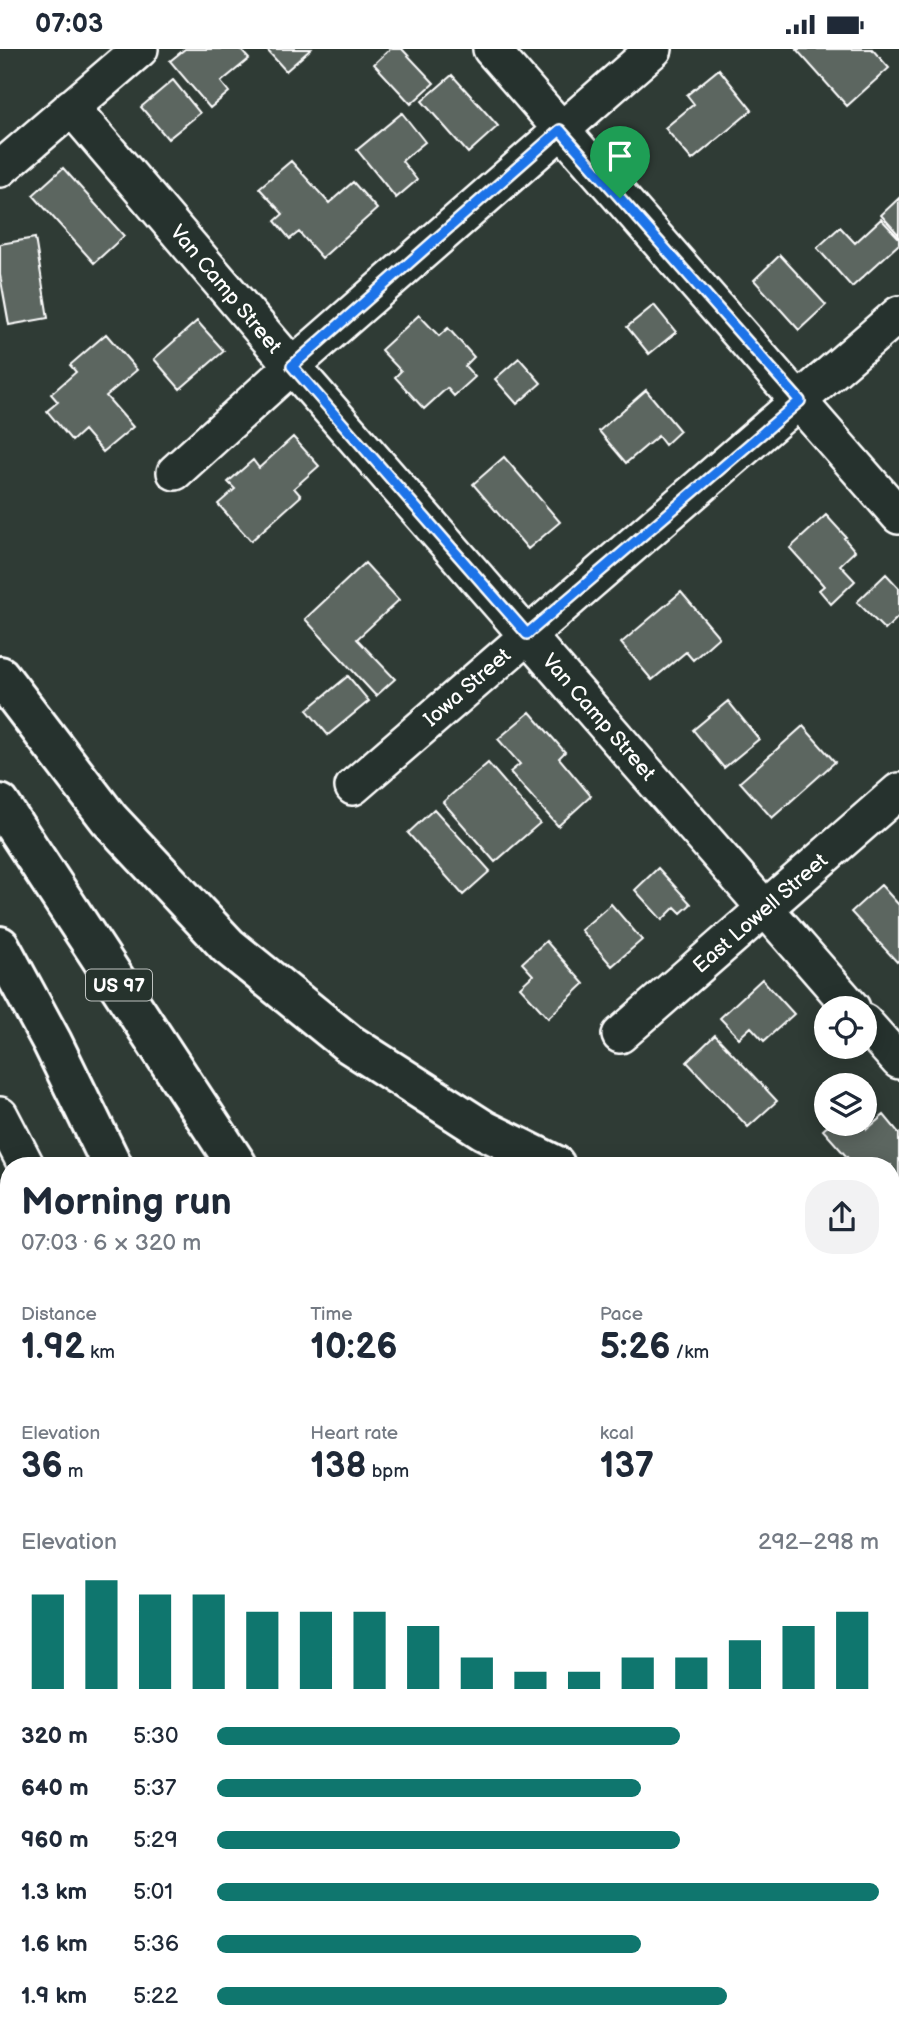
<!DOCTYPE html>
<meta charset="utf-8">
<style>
:root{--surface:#fff;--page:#f2f2f3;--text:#1f2937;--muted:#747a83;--accent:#0f766e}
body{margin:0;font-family:"Balsamiq Sans",sans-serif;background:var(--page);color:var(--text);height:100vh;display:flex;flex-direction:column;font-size:26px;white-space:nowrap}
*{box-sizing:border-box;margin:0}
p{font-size:23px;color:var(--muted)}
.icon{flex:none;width:38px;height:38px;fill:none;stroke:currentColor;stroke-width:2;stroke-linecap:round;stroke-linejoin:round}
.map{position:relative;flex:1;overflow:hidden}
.panel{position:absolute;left:0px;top:1108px;width:900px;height:884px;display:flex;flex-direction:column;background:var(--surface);border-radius:28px 28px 0 0;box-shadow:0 4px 18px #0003}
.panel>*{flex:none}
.tools{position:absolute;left:814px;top:947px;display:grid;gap:14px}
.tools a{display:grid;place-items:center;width:63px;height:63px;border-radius:50%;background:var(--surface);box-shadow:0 4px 18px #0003;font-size:35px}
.pin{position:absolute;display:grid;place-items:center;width:60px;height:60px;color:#fff;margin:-72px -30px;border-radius:50% 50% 50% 0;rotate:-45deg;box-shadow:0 0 7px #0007}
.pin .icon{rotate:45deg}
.round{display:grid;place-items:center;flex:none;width:74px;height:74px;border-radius:28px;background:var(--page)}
.headline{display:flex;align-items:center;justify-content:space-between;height:119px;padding:0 21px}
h1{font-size:38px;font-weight:700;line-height:52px}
.stats{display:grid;grid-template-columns:repeat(3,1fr);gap:10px;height:119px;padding:7px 21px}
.stats div{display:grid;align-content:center}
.stats b{font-size:35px;font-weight:700}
.stats small{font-size:19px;font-weight:400}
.stats p{font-size:19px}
.chart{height:196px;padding:14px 21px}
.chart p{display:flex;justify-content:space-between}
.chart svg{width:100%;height:126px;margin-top:7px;stroke:var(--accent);stroke-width:6}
ul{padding:0 21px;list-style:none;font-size:23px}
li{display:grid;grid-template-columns:112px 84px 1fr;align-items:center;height:52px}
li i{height:18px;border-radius:9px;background:var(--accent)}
.status{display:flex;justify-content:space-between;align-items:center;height:49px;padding:0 35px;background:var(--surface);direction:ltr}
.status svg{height:19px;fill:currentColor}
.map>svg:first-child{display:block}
</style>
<div class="status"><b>07:03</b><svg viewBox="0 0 49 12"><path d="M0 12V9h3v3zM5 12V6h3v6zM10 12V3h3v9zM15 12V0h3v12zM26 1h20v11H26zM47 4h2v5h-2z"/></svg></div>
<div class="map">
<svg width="899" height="1991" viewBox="0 0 899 1991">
<rect width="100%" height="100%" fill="#2f3b35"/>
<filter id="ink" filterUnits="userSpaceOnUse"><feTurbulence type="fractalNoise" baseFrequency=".0143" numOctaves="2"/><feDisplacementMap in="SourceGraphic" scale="14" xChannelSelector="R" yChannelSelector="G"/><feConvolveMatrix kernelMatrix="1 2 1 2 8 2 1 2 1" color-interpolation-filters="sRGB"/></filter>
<g filter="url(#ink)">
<!-- building -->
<path fill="#5b6661" stroke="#fff" stroke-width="2" d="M185,0H240L249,10L221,33L229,43L210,59L170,12Z
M266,0H311L286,22Z
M390,0H402L434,34L411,55L374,15Z
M796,0H872L889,19L847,57Z
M719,20L752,61L692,111L665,79L694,55L687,46Z
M452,26L498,77L468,104L422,52Z
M173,31L200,64L168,90L141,58Z
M402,64L425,93L402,112L417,131L396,149L357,101Z
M291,112L329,154L353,133L377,160L322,209L299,183L290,190L275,172L283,165L259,139Z
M63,119L124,187L94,214L33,146Z
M899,149V186L881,166Z
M881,170L899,189V195L852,238L817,199L840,178L855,194Z
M35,189L48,269L9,276L0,226V195Z
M780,206L826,256L799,281L754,231Z
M654,256L676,283L649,305L627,278Z
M419,266L439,287L448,279L474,308L465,317L475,328L454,347L447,339L424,360L395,328L401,322L381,301Z
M197,272L224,302L180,340L154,310Z
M106,285L137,321L106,347L133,378L103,403L84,381L72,392L47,362L58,353L51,345L76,323L70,316Z
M519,309L541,334L517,355L495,330Z
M646,341L680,382L665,396L658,387L626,414L599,382Z
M293,388L319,417L294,439L301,447L251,492L218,455L235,440L228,433L253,411L259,419Z
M504,408L560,473L528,500L473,435Z
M826,466L846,488L844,489L855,502L840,516L855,532L831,555L819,541L824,537L790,499Z
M365,514L399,551L357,590L395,630L376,647L305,570Z
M886,525L899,539V567L885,581L857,553Z
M681,543L719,588L693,611L686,603L652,631L621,594Z
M348,627L369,652L328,686L307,661Z
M728,652L759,690L724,719L693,681Z
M530,663L565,703L559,709L591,747L558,777L510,723L520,715L498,690Z
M803,677L835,713L772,769L740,733Z
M488,714L540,774L495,813L443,753Z
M434,760L490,822L463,846L408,784Z
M658,819L691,855L681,864L675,858L662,871L635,841Z
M881,836L899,856V911L897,913L851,863Z
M611,855L642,891L612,917L581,881Z
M546,892L584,935L548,969L520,938L533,926L522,914Z
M762,930L794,965L764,992L751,978L739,989L720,969Z
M715,986L777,1052L748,1078L687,1013Z
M884,1066L899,1084V1159L893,1164L891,1160V1116H854L823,1081L831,1074H863L867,1080Z"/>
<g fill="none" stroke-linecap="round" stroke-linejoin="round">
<!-- minor casing -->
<g stroke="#fff" stroke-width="40">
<path id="minor" d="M491,0L899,467
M71,58L292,317L852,959
M0,120L140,0
M175,423L292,317L654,0
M353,738L899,265
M864,973L899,1012
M620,986L899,742
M0,1066L26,1116
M235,1983L238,1991"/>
</g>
<!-- major casing -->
<g stroke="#fff" stroke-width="44">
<path id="major" d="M891,1879L899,1875
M645,1991L664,1983"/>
</g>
<!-- highway casing -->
<g stroke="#fff" stroke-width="44">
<path id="highway" d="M0,627L109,770L228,897L348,994L484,1081L555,1116
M0,755L237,1116
M0,897L52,993L112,1116
M891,1298L899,1304
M891,1330L899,1337
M492,1983L496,1991
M803,1983L809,1991"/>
</g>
<!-- minor -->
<use href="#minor" stroke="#26332d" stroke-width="35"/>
<!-- major -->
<use href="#major" stroke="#26332d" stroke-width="38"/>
<!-- highway -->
<use href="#highway" stroke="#26332d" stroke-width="38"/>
</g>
</g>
<g fill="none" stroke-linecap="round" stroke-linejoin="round" filter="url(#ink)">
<!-- route casing -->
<g stroke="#fff" stroke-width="14">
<path id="route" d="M560,81L800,352L527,585L292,317Z"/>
</g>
<!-- route -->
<use href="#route" stroke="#1a73e8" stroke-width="9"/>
</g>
<g text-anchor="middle" stroke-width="5" stroke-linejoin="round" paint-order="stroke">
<!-- shield labels -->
<rect fill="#26332d" stroke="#bec2c0" stroke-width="2" x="86" y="920.5" width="66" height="31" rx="5"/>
<g font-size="19" font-weight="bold" fill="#fff">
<text x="119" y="943">US 97</text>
</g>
<!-- street labels -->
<g font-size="21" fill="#fff" stroke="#26332d">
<text transform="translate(226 240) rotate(50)" y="7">Van Camp Street</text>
<text transform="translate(467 638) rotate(-41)" y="7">Iowa Street</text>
<text transform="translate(599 668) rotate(49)" y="7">Van Camp Street</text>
<text transform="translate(760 864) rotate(-41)" y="7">East Lowell Street</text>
</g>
</g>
</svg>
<div class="tools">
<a><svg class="icon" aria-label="locate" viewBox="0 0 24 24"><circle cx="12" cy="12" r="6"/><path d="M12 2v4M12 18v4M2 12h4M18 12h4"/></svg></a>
<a><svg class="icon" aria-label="layers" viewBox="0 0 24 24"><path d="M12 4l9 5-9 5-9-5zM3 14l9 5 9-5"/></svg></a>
</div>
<div class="pin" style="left:620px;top:149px;background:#1e9e55"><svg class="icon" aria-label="arrive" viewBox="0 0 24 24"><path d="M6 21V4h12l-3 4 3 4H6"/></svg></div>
<section class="panel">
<div class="headline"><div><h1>Morning run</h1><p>07:03 · 6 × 320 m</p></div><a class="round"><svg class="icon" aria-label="share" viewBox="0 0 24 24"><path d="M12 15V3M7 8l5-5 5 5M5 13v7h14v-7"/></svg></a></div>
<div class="stats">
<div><p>Distance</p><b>1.92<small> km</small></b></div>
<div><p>Time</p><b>10:26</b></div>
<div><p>Pace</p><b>5:26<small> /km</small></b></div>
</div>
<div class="stats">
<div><p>Elevation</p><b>36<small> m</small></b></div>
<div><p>Heart rate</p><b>138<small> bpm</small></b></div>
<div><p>kcal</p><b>137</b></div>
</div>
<div class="chart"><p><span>Elevation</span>292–298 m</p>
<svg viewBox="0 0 160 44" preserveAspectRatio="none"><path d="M5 44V11M15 44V6M25 44V11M35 44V11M45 44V17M55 44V17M65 44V17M75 44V22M85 44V33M95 44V38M105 44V38M115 44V33M125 44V33M135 44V27M145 44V22M155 44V17"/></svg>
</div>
<ul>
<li><b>320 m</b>5:30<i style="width:70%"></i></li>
<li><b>640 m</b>5:37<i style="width:64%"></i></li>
<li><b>960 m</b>5:29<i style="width:70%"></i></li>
<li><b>1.3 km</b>5:01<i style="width:100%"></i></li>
<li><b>1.6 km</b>5:36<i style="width:64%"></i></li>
<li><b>1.9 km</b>5:22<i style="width:77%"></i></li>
</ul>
</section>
</div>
